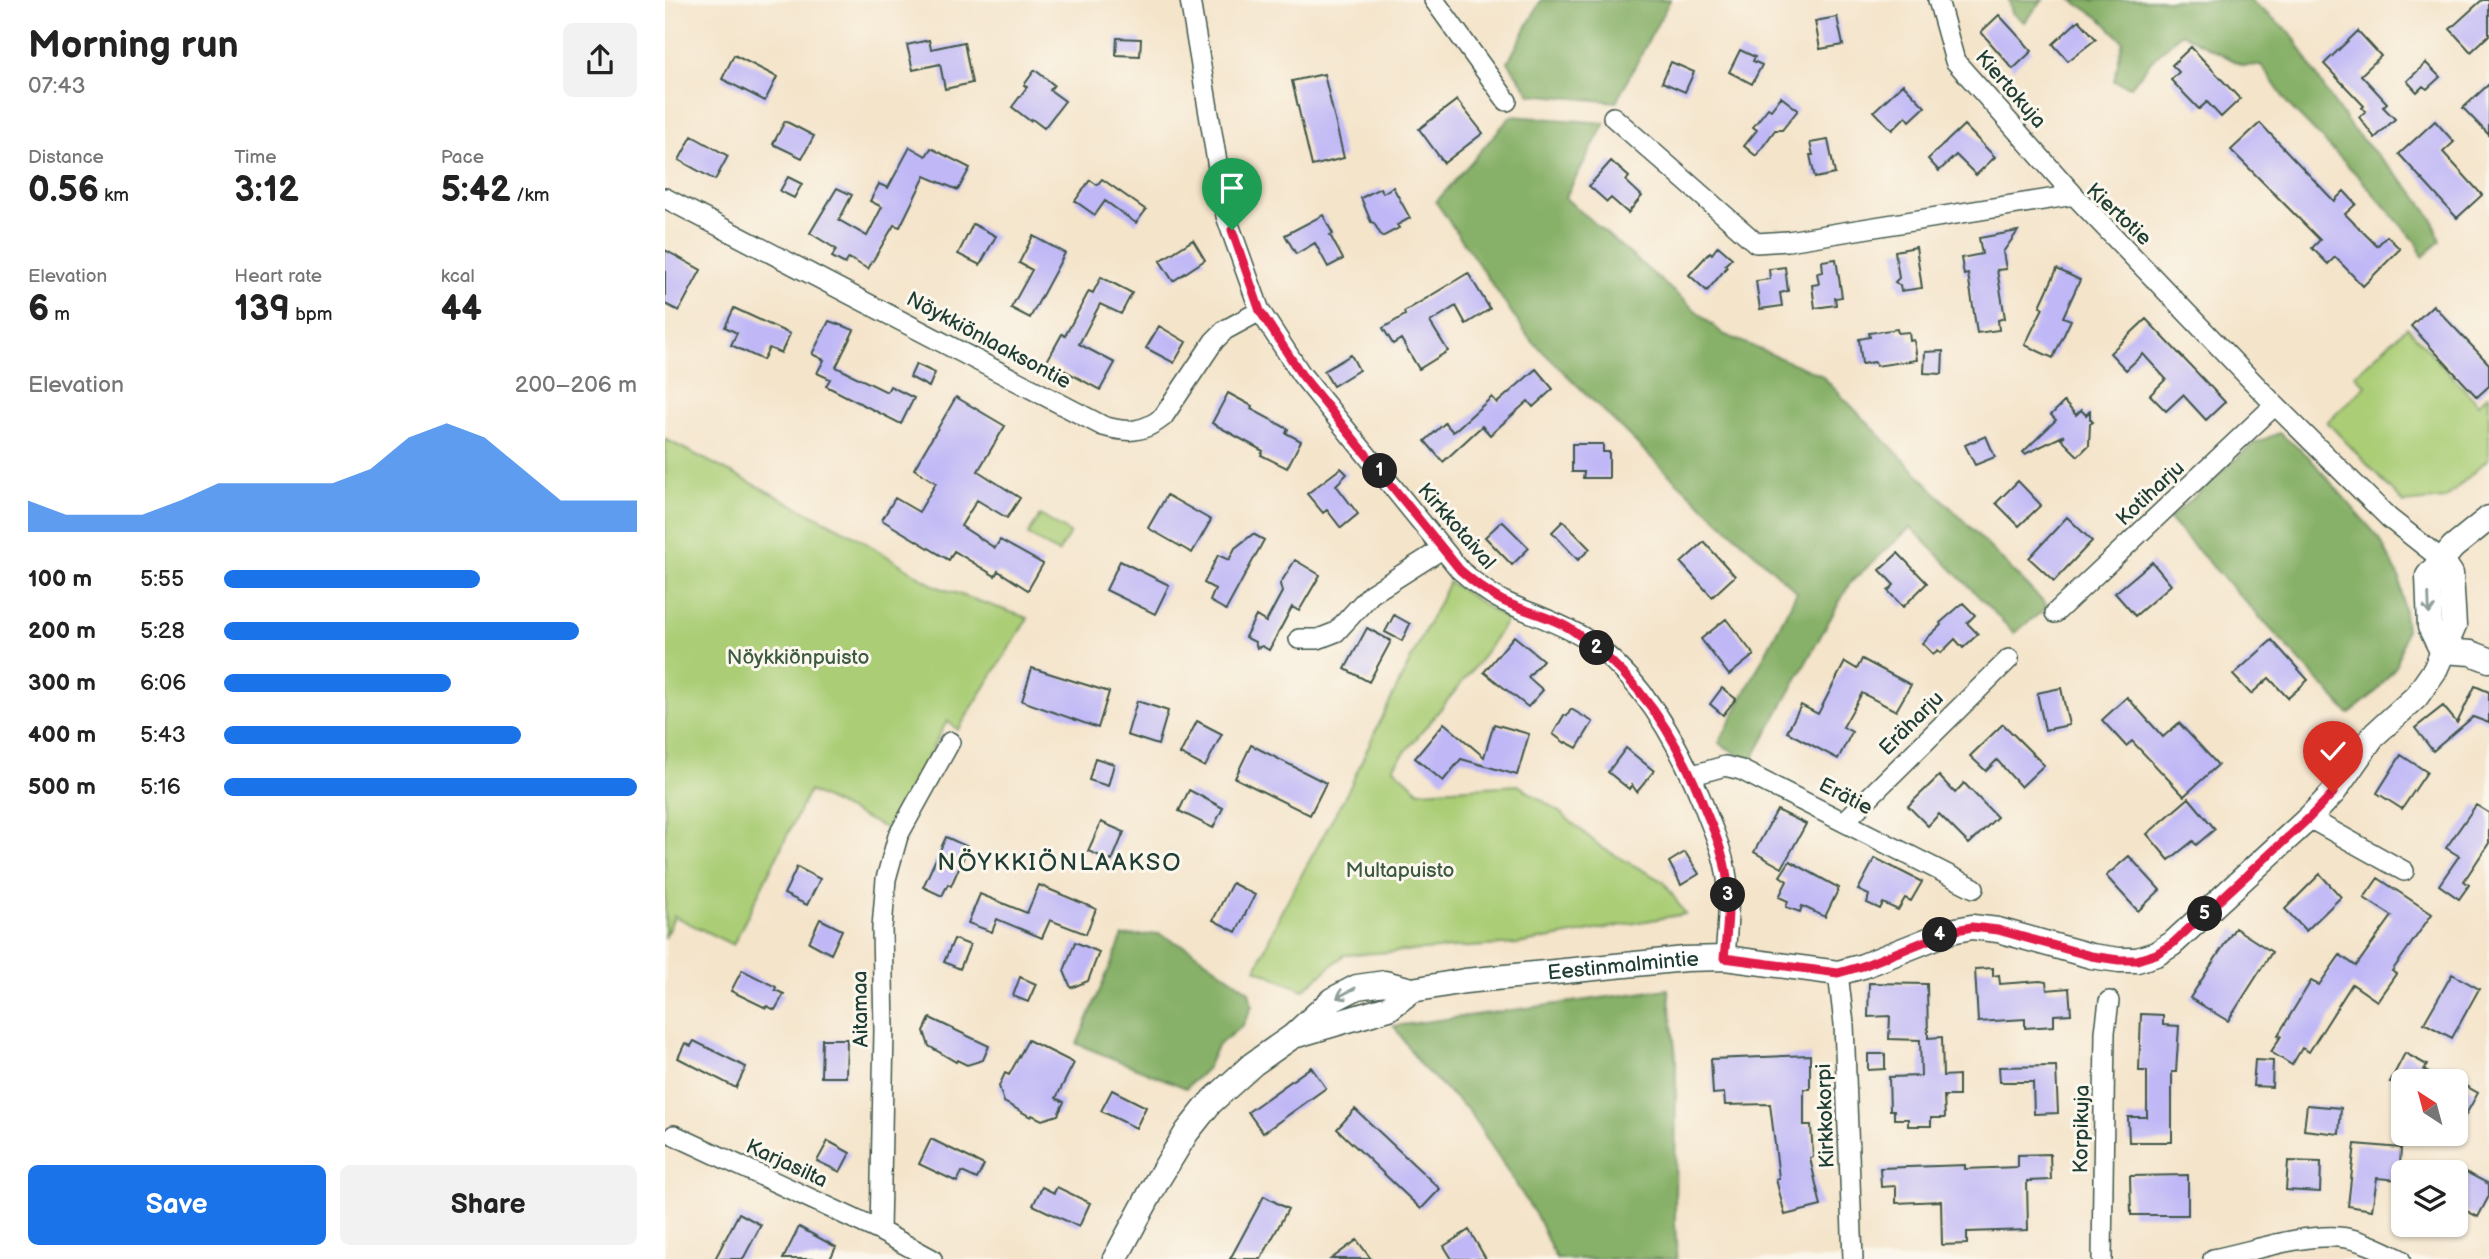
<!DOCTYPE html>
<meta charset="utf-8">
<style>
:root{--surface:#fff;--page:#f2f2f2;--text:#222;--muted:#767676;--accent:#1a73e8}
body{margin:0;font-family:"Balsamiq Sans",sans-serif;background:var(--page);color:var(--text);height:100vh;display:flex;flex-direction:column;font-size:26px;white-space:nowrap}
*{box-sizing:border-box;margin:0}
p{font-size:23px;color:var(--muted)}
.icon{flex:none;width:38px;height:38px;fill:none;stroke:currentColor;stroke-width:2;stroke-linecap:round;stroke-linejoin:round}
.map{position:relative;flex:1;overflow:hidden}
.panel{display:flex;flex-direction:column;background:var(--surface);width:665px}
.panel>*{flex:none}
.needle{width:46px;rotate:324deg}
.controls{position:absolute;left:1726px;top:1069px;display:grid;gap:14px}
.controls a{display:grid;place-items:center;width:77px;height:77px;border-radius:10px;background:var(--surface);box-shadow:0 2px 5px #0004;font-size:35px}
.pin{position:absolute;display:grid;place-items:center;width:60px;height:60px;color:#fff;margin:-72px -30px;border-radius:50% 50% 50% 0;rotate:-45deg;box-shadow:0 0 7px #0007}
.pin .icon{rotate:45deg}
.km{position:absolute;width:35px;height:35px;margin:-18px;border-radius:50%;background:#222;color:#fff;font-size:19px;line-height:35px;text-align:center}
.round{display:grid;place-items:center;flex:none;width:74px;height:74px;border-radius:10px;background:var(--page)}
.summary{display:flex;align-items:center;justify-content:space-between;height:119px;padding:0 28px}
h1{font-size:38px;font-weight:700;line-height:52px}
.stats{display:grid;grid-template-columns:repeat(3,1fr);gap:10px;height:119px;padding:7px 28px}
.stats div{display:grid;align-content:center}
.stats b{font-size:35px;font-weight:700}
.stats small{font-size:19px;font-weight:400}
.stats p{font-size:19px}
.chart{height:196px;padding:14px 28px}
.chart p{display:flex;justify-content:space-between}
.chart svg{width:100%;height:126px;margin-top:7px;fill:var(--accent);opacity:.7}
.button{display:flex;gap:14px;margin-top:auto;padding:14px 28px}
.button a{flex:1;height:80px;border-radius:10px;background:var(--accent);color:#fff;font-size:28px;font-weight:700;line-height:80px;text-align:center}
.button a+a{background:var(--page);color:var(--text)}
ul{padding:0 28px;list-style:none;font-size:23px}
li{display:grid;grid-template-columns:112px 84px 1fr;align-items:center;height:52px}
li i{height:18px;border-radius:9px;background:var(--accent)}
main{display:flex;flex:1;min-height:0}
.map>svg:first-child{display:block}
</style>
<main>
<section class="panel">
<div class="summary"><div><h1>Morning run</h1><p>07:43</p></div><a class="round"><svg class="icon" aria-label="share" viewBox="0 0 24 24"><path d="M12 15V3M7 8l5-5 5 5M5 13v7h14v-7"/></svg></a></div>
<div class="stats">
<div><p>Distance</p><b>0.56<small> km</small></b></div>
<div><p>Time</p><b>3:12</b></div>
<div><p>Pace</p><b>5:42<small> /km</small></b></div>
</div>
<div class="stats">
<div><p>Elevation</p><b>6<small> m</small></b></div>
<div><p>Heart rate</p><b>139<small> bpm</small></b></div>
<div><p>kcal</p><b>44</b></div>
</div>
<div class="chart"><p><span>Elevation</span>200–206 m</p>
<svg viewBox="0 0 160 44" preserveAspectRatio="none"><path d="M0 44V33L10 38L20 38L30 38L40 33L50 27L60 27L70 27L80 27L90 22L100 11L110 6L120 11L130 22L140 33L150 33L160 33V44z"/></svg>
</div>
<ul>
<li><b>100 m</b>5:55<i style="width:62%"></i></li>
<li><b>200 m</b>5:28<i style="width:86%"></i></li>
<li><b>300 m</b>6:06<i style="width:55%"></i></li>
<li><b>400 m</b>5:43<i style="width:72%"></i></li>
<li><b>500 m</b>5:16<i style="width:100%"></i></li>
</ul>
<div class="button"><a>Save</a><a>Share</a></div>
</section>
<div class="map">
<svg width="1824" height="1259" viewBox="0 0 1824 1259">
<rect width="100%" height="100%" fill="#fbf7ec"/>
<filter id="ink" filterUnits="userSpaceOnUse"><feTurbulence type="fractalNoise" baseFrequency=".0143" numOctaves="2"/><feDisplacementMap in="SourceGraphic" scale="14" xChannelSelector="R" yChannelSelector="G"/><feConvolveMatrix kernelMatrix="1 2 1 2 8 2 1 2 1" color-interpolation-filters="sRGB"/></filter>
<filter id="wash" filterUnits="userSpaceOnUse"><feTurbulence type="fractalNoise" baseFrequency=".00686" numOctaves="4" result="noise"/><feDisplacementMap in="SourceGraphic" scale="28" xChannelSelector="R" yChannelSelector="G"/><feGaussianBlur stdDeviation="1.57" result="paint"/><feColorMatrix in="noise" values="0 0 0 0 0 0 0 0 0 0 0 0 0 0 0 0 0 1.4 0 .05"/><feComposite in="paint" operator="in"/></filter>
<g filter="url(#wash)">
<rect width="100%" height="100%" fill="#f4e4ca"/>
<!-- green -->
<path fill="#aacd76" stroke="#648555" stroke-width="2" d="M1742,327L1813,404L1824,394V458L1780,499L1739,503L1662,422L1701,386L1690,375Z
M0,439L190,536L270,586L363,618L293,730L282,721L224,830L144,791L68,945L9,916L0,938Z
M375,515L405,533L393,553L363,535Z
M784,582L842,620L813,663L728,767L754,791L853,785L892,810L937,848L999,882L1020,914L853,944L679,955L638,990L591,969L615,914L685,787L709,734Z"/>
<!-- forest -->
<path fill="#87b067" stroke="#53764e" stroke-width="2" d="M876,0H1005L951,102L865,94L843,62Z
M1344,0H1378L1359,22L1347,13Z
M1407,0H1585L1626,33L1662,93L1688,130L1750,194L1768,220L1775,241L1758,257L1751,242L1694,177L1623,104L1596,65L1579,66L1516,33L1486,61L1466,87L1449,81L1458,41L1436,19Z
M846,116L940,123L900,198L1058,334L1156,375L1383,607L1349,633L1246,527L1185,583L1086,762L1054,743L1132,592L998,469L864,338L771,202Z
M1614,433L1642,455L1715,539L1735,579L1741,629L1732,665L1710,693L1684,714L1504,519L1588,444Z
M494,934L525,949L584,991L587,1006L578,1025L552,1046L542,1068L521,1088L412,1044L458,936Z
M1003,989L1011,1057L1010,1223L1012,1259H891L872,1217L804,1111L756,1066L729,1026Z"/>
<g id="blocks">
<!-- building -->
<path fill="#bfb7f6" d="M1817,0H1824V35L1806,52L1785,29Z
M1334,15L1367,51L1348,69L1316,32Z
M1172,17L1178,45L1155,49L1150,21Z
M1414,20L1431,39L1403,61L1388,44Z
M1693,31L1716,56L1696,75L1722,103L1718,107L1730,119L1710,138L1694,117L1701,111L1697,108L1699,106L1659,64Z
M452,38L476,39L475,56L451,55Z
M264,40L266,49L299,42L307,83L280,89L275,64L248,70L242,45Z
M1526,47L1575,99L1556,117L1542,102L1534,109L1506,80L1514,72L1507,65Z
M1075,50L1090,57L1088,61L1097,65L1087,84L1064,72Z
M69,55L112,77L100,101L57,79Z
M1006,62L1029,72L1020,92L997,82Z
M1761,63L1775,77L1762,89L1758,86L1752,92L1742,81Z
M370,70L389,85L385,90L400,101L379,128L367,119L365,121L347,107L362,87L359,85Z
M659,74L679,158L647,166L627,81Z
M1238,84L1260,107L1245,121L1241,116L1227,130L1209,111Z
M1824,84V135L1798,108Z
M1116,97L1133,110L1117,130H1110L1091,156L1079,146L1092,130L1088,127L1103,108L1106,110Z
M792,100L818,133L779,163L754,129Z
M120,121L149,136L137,158L108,144Z
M1770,121L1789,142L1778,152L1817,195L1792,218L1734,154Z
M1595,123L1669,201L1679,191L1691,204L1680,214L1712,246L1722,236L1735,249L1698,286L1670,257L1663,264L1647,248L1655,240L1566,150Z
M1299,125L1330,157L1311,175L1291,155L1274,171L1263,159Z
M27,136L63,156L50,180L14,160Z
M1163,140L1170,174L1150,178L1145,155H1148L1145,143Z
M245,147L261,156L266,148L305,168L293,190L260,176L235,227L229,225L203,269L184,258L180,264L167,257L171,249L145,233L172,188L187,195L174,220L202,236L217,207L205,201L214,184L223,188Z
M946,161L964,177L961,181L977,196L963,213L946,198L942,202L924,186Z
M123,177L137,184L129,198L115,191Z
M437,179L481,210L471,223L440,201L430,215L410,201L425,180L432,185Z
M728,187L745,218L732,225L734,228L717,237L709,223L706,222L696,198L715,188L718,193Z
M658,215L668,234L665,235L678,259L663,267L650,243L631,254L620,235Z
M308,224L331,236L315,265L293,254Z
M1353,231L1338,252L1341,269L1332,270L1340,318L1333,320L1334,330L1312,333L1303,274L1299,275L1296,258L1317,254L1314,238Z
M368,236L400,253L365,318L346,308L367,270L354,263Z
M528,240L540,260L508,281L495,261Z
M1053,246L1067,258L1060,265L1062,267L1042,291L1024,275L1045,252L1047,254Z
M1251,247L1257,288L1236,291L1235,286L1230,282L1234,278L1230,251Z
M0,250L36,270L14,311L0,304Z
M1171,259L1177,297L1170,298L1171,305L1150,308L1147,285L1154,284L1152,273L1158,272L1157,261Z
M1120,267L1123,291L1115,293L1117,306L1095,309L1091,281L1105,279L1104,269Z
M1392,269L1415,280L1398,317L1406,320L1388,358L1360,345L1378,308L1375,306Z
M803,273L825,309L801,324L791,306L765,322L783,351L754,369L736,339L728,344L718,328L740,315L739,312Z
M436,277L467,293L456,314L435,304L414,344L450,363L435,390L382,361L397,334L400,336L424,291L428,293Z
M1768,305L1824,364V386L1812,397L1746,326Z
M69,308L125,334L116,353L104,348L98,360L66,345L72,333L60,327Z
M1481,319L1560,402L1541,420L1518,395L1501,411L1485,395L1501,379L1478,354L1461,370L1445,353Z
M164,321L189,330L171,367L222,392L225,386L249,398L236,424L161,386L165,379L152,373L159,360L147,354Z
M494,326L521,342L509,363L481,348Z
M1232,329L1233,333L1244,332L1245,341L1249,340L1252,360L1211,366L1210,362L1197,364L1194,339L1205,337L1204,333Z
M1278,351L1277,374L1259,373L1260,352Z
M686,355L694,370L668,386L659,371Z
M251,364L270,373L264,387L245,377Z
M871,369L888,389L868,407L863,401L825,435L817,426L778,462L760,441L780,423L788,432L827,397L832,403Z
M563,393L587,406L586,409L623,429L621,433L636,441L622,468L596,455L598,451L547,423Z
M291,397L340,426L313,471L355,498L342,518L312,500L296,526L330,548L335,540L378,564L363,590L333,571L330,576L289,551L284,560L217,520L230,498L254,512L271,483L249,469Z
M1399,402L1411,415L1416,410L1421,415L1425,411V419L1428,422L1425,424L1424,445L1413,456L1396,439L1400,435L1360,454L1358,452L1391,420L1386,415Z
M1321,436L1330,457L1310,465L1300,445Z
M907,444H938V452H944V478H918L919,472H907Z
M676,468L682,474L671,485L693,514L676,528L662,510L658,513L642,494Z
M1353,481L1376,505L1354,526L1331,503Z
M502,495L546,520L527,553L483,528Z
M1402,517L1427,541L1389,581L1364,558Z
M837,521L864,548L847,565L820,537Z
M898,521L925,549L913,560L887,532Z
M588,534L599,540L561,610L545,601L550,589L539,583L553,555L564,560L570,548Z
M1039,542L1070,576L1047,597L1016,563Z
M1233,553L1262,583L1238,607L1223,591L1229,585L1215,570Z
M630,560L655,575L634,611L627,607L604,650L597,646L592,648L590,642L580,637L591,616L601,622L617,592L615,584Z
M455,561L504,585L490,614L441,590Z
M1487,562L1506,585L1470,616L1450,593Z
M1298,603L1310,615L1302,623L1313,634L1298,648L1290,639L1276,653L1273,650L1268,654L1257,643L1276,625L1275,623Z
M729,615L745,624L737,641L720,632Z
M1061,619L1089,655L1064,675L1036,639Z
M702,628L726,641L704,682L680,669Z
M849,636L878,660L863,677L878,690L863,707L819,672Z
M1607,640L1643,680L1623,698L1604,678L1586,694L1568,675Z
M1197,659L1246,685L1231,711L1197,693L1178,727L1187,732L1173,759L1122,732L1136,705L1153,714L1180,662L1192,669Z
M367,668L444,692L433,728L357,701Z
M1810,686L1824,692V723L1808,717L1768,751L1750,728L1778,706L1792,723Z
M1057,688L1071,699L1058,715L1045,704Z
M1396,688L1404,725L1380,730L1372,693Z
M1462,697L1498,737L1514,723L1553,765L1519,796L1467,741L1461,746L1437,720Z
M472,701L503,711L493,745L462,735Z
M906,709L928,722L912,748L901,742L900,743L888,734L899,715L902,716Z
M532,721L557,734L540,767L515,754Z
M779,723L819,757L829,724L864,734L852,775L796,759L778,781L750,758Z
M1338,724L1379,765L1356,787L1332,760L1321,771L1305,756Z
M586,745L661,783L645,815L570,778Z
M961,748L989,771L972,792L967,785L964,789L943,772Z
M1736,755L1762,772L1737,809L1712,793Z
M430,758L449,764L443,786L424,780Z
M1274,776L1290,793L1299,783L1332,817L1304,844L1274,814L1263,826L1243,806Z
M524,790L558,808L548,828L514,811Z
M1524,798L1550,829L1531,845L1528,841L1504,860L1482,834Z
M1811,805L1824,813V843L1799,881L1804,885L1794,899L1774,885L1794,856L1781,848Z
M1112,810L1141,824L1117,868L1089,852Z
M436,822L459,832L447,861L423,851Z
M281,837L303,847L286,886L283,884L277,896L258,887Z
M1020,852L1034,874L1016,885L1004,862Z
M1464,856L1495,890L1473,911L1441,876Z
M1210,858L1257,882L1246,901L1240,898L1233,910L1218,903L1215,909L1202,903L1204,895L1193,890Z
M1125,861L1174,888L1160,917L1137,906L1135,912L1121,907L1123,901L1114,897L1122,881L1115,876Z
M132,867L155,879L142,905L119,894Z
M1655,874L1676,897L1641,931L1620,909Z
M1713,878L1767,914L1727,971L1731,974L1712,1001L1687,984L1644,1052L1637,1048L1627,1065L1606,1052L1616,1036L1613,1035L1646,981L1654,985L1675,955L1691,966L1727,916L1699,898Z
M567,883L590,895L571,932L548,920Z
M374,885L431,909L421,934L385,920L377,938L332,919L327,932L303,923L315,894L362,913Z
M155,919L177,930L166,954L144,942Z
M1570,928L1607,952L1563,1021L1525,998Z
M289,939L305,945L295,969L279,962Z
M410,942L434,952L423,981L406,988L399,971Z
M1328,968V976L1334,975L1335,984L1375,981L1381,982L1382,990L1404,988L1406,1014L1389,1015V1026L1360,1028V1019L1313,1022L1310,969Z
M77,970L111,987L110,990L119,994L110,1010L102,1006L101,1008L66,991Z
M1787,974L1814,989L1787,1038L1759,1023Z
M355,977L371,984L363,1002L348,996Z
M1204,983L1262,984L1263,1038L1277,1037L1278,1076L1294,1075V1096H1279L1280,1118H1266V1126H1243V1119H1229V1110H1225L1224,1077L1256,1076L1255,1040L1224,1039L1225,1016L1203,1017Z
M1476,1014L1498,1015V1025L1514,1026L1511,1072H1507V1142H1464L1463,1117H1482V1071H1474Z
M265,1018L324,1046L318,1060L302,1065L292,1060L291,1062L264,1046L259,1031Z
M157,1039H182L181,1077H156Z
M363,1040L409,1063L391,1098L399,1102L393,1115L377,1120L367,1115L366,1117L339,1102L334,1086L340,1073L344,1075Z
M29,1041L81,1067L71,1088L13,1058L20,1043L26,1046Z
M1740,1053L1762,1065L1759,1070L1779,1082H1725Z
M1203,1054H1220V1069L1203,1070Z
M1145,1055V1089H1139V1125H1146L1148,1157L1145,1158L1156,1206L1120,1215L1111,1179L1114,1178L1105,1104L1060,1105L1059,1093L1048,1094L1046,1059Z
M1590,1060L1608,1061L1607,1087L1588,1086Z
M1391,1066L1393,1113L1369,1114L1368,1082H1335L1334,1067Z
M646,1067L661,1088L598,1133L583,1112Z
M1790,1080L1813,1093L1790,1134Z
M447,1090L481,1107L471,1128L436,1111Z
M1642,1105L1676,1108L1674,1134L1639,1130Z
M690,1109L775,1189L756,1209L672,1129Z
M266,1139L319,1165L312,1179L297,1172L292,1182L254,1164Z
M163,1141L185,1153L175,1172L152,1161Z
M1690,1144L1736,1148L1734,1180L1712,1178L1707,1210L1683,1206Z
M1385,1154L1386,1180L1362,1181L1363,1230L1302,1232V1244L1277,1245L1276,1201L1231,1203V1186L1216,1187L1215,1168L1300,1165V1169L1353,1167V1155Z
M1623,1161L1656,1162L1655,1192L1621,1190Z
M1801,1172L1824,1184V1196L1813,1217L1790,1205V1193Z
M1523,1175V1215H1466L1465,1176Z
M377,1187L389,1193L392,1187L425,1203L414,1227L368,1205Z
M599,1196L623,1209L596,1259H565Z
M74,1213L96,1225L78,1259H50Z
M134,1227L171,1247L165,1259H118Z
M804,1230L821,1259H787L779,1246Z
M692,1240L706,1259H666Z"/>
</g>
</g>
<g filter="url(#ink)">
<use href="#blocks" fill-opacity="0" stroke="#3f564a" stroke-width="2"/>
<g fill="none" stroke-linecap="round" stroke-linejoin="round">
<!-- minor casing -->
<g stroke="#3f564a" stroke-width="22">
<path id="minor" d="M525,0L561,216L595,311L636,374L795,570C809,582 822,593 838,601C866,614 894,622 921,639C981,680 1018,750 1043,817C1051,837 1059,856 1062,878C1065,904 1062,931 1060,958
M769,0L842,101
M1273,0L1290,61L1409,195
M948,117L1091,243L1123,241L1409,195L1610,405L1724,518L1776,559
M0,198L438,426C462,433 478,433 498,417L549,341L560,330L595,311
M1390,613L1610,405
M634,639H653L671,632L706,594L777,549
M1028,775L1060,766L1076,770L1309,888
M1644,818L1739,871
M1180,821L1344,659
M1173,973L1179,1024L1188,1259
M9,1135L215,1231
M267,1259L215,1231L219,1030L217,928L221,879L233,836L285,742
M1437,1259L1440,1032L1444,1001
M1548,1259C1589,1251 1631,1235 1673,1237C1693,1238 1717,1250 1735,1259"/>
</g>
<!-- tertiary casing -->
<g stroke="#3f564a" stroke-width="27">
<g id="tertiary">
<path d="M1777,651L1765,627L1763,576L1788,547L1824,518"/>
<path d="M1777,651L1806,653L1824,660"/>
<path d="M632,1035L724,1008L747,990"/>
<path id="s1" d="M450,1259L492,1181L522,1132L545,1103L588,1064L628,1036L667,1000L692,987L720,983L747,990L800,981L1020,959L1060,958L1173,973L1198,966L1286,931L1307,927L1333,930L1426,956L1454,960H1472L1491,954L1507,944L1644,818L1668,793L1708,736L1751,697L1770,670L1789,626L1786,574L1776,559"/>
</g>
</g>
<!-- minor -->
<use href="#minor" stroke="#fff" stroke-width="19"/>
<!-- tertiary -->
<use href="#tertiary" stroke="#fff" stroke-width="24"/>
</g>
<!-- one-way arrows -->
<defs><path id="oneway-shaft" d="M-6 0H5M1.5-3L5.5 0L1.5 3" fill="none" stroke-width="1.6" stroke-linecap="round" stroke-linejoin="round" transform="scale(1.75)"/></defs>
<g stroke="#8f9e9a">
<use href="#oneway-shaft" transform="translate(1764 604) rotate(88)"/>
<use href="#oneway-shaft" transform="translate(681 993) rotate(152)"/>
</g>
</g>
<g fill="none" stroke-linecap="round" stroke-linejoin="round" filter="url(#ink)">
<!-- route casing -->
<g stroke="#fff" stroke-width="14">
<path id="route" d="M567,230L595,311L636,374L795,570C809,582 822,593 838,601C861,612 886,616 907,630C973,674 1014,739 1041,812C1050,833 1059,854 1062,878C1065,905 1062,931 1059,958L1173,973L1198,966L1286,931L1307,927L1333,930L1426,956L1454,960H1472L1491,954L1507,944L1644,818L1668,793"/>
</g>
<!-- route -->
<use href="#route" stroke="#e11d48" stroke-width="9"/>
</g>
<g text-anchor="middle" stroke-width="6" stroke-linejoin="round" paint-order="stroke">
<!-- street labels -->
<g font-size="21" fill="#1f3d34" stroke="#fbf7ec">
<text transform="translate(1346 89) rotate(49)" y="7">Kiertokuja</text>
<text transform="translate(1454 214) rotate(43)" y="7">Kiertotie</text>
<text transform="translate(324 340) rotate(28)" y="7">Nöykkiönlaaksontie</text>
<text transform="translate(1485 493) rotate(-43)" y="7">Kotiharju</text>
<text transform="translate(792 526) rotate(49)" y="7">Kirkkotaival</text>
<text transform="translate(1246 723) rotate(-45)" y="7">Eräharju</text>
<text transform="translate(1181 796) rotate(27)" y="7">Erätie</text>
<text dy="7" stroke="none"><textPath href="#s1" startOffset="640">Eestinmalmintie</textPath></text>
<text transform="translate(195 1009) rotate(-91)" y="7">Aitamaa</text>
<text transform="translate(1160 1116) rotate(-92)" y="7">Kirkkokorpi</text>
<text transform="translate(1416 1129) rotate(-89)" y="7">Korpikuja</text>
<text transform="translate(122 1163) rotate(25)" y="7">Karjasilta</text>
</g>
<!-- park labels -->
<g font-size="21" fill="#3b5a41" stroke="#fbf7ec">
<text x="133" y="664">Nöykkiönpuisto</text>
<text x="735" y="877">Multapuisto</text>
</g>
<!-- quarter labels -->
<g font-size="24" letter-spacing="2" fill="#1f3d34" stroke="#fbf7ec">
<text x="395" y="870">NÖYKKIÖNLAAKSO</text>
</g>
</g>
</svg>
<div class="controls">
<a><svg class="needle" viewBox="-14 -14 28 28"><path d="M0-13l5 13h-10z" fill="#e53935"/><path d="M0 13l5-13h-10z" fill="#767676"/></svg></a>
<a><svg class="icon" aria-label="layers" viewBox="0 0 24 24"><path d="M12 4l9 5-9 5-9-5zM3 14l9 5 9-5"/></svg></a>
</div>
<div class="pin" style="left:567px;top:230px;background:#1e9e55"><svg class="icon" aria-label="arrive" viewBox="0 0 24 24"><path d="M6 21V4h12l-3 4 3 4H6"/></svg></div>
<div class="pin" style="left:1668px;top:793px;background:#d93025"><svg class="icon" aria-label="check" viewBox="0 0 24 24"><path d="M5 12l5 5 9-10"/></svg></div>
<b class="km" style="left:715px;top:471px">1</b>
<b class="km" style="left:932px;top:648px">2</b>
<b class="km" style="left:1063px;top:895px">3</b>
<b class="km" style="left:1275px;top:935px">4</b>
<b class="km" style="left:1540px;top:914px">5</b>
</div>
</main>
